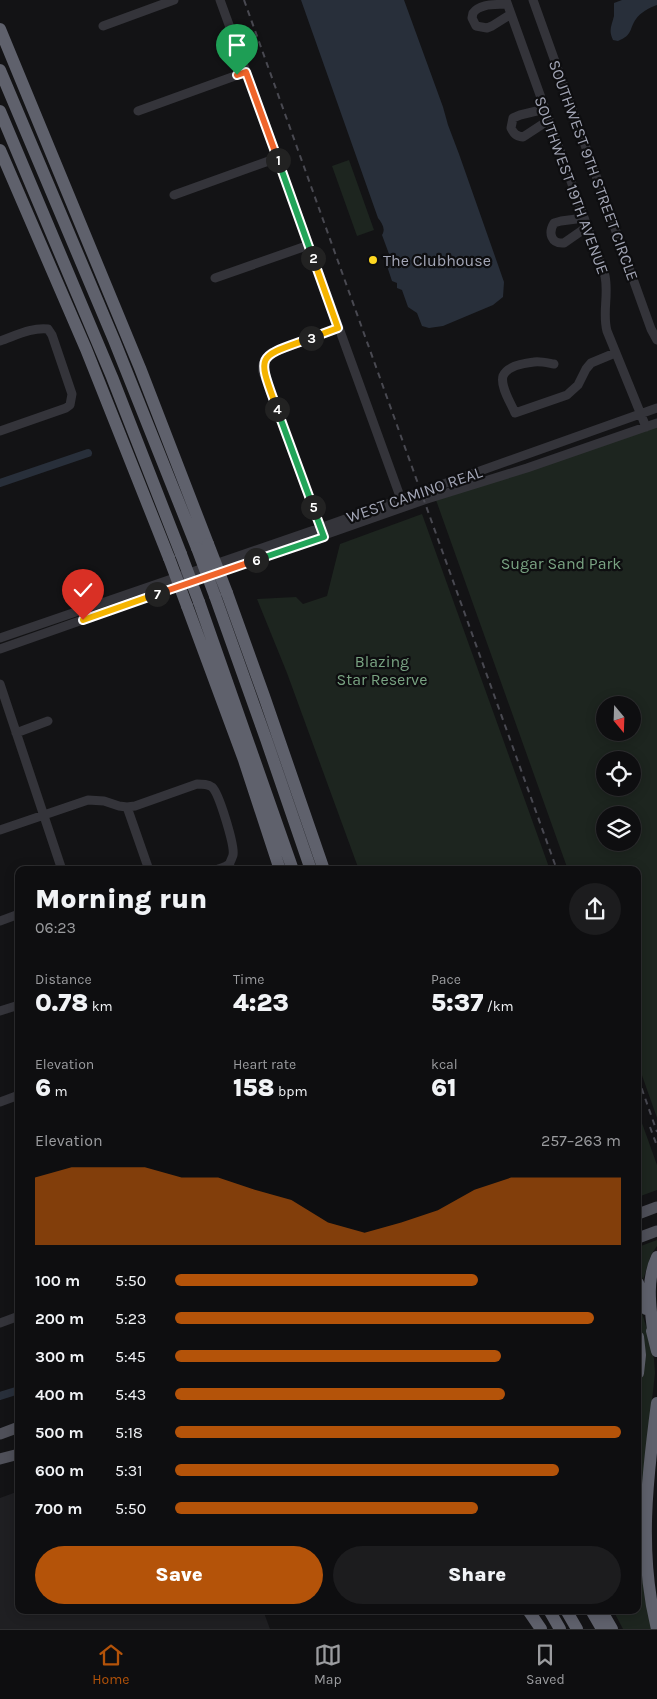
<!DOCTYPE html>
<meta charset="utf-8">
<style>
:root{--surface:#0e0e10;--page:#1c1c1e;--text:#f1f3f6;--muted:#9b9c9f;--line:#2e2e30;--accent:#b45309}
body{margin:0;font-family:Karla,sans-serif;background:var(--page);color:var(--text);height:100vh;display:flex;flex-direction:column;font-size:19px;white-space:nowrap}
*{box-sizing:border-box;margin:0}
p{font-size:16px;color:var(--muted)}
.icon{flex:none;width:28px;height:28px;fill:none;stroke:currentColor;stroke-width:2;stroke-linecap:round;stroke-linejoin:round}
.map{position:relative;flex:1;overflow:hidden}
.details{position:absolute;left:15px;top:866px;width:626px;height:748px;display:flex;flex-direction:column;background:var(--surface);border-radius:10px;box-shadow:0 2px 12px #0003,0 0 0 1px var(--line)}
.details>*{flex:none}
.needle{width:32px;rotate:161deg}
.fabs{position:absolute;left:596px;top:696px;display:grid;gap:10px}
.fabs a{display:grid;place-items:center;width:45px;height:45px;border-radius:50%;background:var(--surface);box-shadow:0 2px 12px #0003,0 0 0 1px var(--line);font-size:25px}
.pin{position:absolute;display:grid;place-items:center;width:42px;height:42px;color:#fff;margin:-51px -21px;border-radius:50% 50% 50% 0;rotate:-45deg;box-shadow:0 0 5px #0007}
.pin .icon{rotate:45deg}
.km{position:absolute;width:25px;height:25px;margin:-12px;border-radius:50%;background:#222;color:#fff;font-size:14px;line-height:25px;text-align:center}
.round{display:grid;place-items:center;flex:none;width:52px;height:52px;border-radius:26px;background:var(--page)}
.overview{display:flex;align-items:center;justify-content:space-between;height:85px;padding:0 20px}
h1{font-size:28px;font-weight:800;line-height:38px}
.stats{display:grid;grid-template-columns:repeat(3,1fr);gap:8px;height:85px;padding:5px 20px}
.stats div{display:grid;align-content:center}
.stats b{font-size:25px;font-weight:800}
.stats small{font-size:14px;font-weight:400}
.stats p{font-size:14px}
.chart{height:140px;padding:10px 20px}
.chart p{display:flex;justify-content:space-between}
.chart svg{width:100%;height:90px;margin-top:5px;fill:var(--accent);opacity:.7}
.action{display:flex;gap:10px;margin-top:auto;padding:10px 20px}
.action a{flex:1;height:58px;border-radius:30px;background:var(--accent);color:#fff;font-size:20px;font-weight:800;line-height:58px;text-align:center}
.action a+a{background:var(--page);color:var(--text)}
ul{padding:0 20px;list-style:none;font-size:16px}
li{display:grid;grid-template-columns:80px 60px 1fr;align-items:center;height:38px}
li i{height:12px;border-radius:6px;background:var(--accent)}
.menu{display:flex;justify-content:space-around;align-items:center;height:70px;border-top:1px solid var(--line);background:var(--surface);font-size:14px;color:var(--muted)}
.menu a{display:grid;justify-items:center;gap:2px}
.menu .selected{color:var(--accent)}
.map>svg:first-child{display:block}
</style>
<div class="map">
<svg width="657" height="1629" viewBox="0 0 657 1629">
<rect width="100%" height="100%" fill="#131315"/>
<!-- built -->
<path fill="#1f1f22" d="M19,1491V1610H263L270,1629H0V1498Z"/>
<!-- green -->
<path fill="#1d251f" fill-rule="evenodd" d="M349,160L374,230L357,236L332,166Z
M657,426V1118L638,1064V870H568L436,500ZM605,705H632V732H605ZM605,760H632V788H605ZM605,815H632V842H605Z
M422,514L550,870H359L287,673L257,599L296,597L303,604L327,596L340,544Z
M638,1112L657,1165V1190L638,1197Z
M657,1240V1246L651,1255L643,1280L638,1266V1247Z
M638,1300L650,1339L654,1359L655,1373L647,1446L652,1629H623L613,1610H638V1382L641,1375L642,1337L638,1326Z"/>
<!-- water -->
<path fill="#282f3a" d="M301,0H404L443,107L448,125L459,154L504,282L503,297L493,305L443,326L429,328L422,326L417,313L408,307L402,290L397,288V283L392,281L387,266L389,254L382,235C386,229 382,223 378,218Z
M622,0H657V5C650,7 640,13 636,19C629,29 633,35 618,41L613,40C608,30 612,25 614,16C614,12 614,8 614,3Z"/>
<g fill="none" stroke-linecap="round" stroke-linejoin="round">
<!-- canal -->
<path stroke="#282f3a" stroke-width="8" d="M0,483L88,453
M0,1396L19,1390"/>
<!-- minor -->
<path stroke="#34343a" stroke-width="9" d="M220,0L401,499
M506,0L605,276C609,295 602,313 607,331L646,427
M533,0L651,329L657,340
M507,4C496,5 480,3 473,13L472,18L476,26L487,28L492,26L511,14
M103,26L174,0
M545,109L520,115L513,118L511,128C514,134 516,136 523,137L549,120
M138,111L246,72
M174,195L277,158
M584,218L561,221L554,223C548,233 551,244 564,243L587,227
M215,278L309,245
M0,341C15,336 32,327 48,329L52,335L72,394L70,405L66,408L0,431
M554,364C548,363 540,361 534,362C525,363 507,366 503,376C500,387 511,403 515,413L567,395L578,385L586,369L591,363L615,353
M322,532L263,372C262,363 264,359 271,353L339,328
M0,638L320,528L657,408
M0,649L424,500L527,468L657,423
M0,684L62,870
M16,733L48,721
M0,830L88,800L104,801L119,806L127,807
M149,870L127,807L135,806L197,784C203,784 208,784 212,787C219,793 235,846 233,855C233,856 230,862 230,863C227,867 221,868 216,870
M0,921L19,914
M0,1011L19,1005
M0,1102L19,1095
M0,1323L19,1316"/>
<!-- major -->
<path stroke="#4f5059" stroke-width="11" d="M638,1214L657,1207
M638,1238L657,1231
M0,1434L19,1427
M0,1459L19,1454"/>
<!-- highway -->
<path stroke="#5f616c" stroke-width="12" d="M0,29L140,368L208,544
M0,70L114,340L197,548
M0,111L112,377L181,554
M0,150L86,349L169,558
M227,593L264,696L324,870
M215,596L266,739L311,870
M199,602L293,870
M187,606L244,760L280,870
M638,1283L646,1309
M652,1331L657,1351
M638,1337L640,1355L638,1373
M654,1338C651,1311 645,1282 657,1257
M528,1610L541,1629
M549,1610L560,1629
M566,1610L577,1629
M591,1610L602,1629
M601,1610L612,1629
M657,1629C638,1554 647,1479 657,1403"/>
<!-- rail -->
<path stroke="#494951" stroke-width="2" stroke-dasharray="6 5" stroke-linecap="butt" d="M244,0L557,870
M638,1078L657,1132
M650,1127L657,1146"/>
<!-- highway-bridge -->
<path stroke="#5f616c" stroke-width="12" d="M208,544L227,593
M197,548L215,596
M181,554L199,602
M169,558L187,606"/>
</g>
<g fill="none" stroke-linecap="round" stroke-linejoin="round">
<!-- split-1 casing -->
<g stroke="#fff" stroke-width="10">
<path id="split-1" d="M237,75L246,72L278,160"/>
</g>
<!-- split-2 casing -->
<g stroke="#fff" stroke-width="10">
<path id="split-2" d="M278,160L313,258"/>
</g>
<!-- split-3 casing -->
<g stroke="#fff" stroke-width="10">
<path id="split-3" d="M311,338L338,328L313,258"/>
</g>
<!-- split-4 casing -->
<g stroke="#fff" stroke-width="10">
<path id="split-4" d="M277,409C257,353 255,358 311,338"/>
</g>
<!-- split-5 casing -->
<g stroke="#fff" stroke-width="10">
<path id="split-5" d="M277,409L313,507"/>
</g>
<!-- split-6 casing -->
<g stroke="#fff" stroke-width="10">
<path id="split-6" d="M256,560L324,537L313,507"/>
</g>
<!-- split-7 casing -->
<g stroke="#fff" stroke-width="10">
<path id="split-7" d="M157,594L256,560"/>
</g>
<!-- split-8 casing -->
<g stroke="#fff" stroke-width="10">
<path id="split-8" d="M83,620L157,594"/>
</g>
<!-- split-1 -->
<use href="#split-1" stroke="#f0652b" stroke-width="6"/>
<!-- split-2 -->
<use href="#split-2" stroke="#22a559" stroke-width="6"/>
<!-- split-3 -->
<use href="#split-3" stroke="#f5b400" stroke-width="6"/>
<!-- split-4 -->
<use href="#split-4" stroke="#f5b400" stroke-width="6"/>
<!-- split-5 -->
<use href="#split-5" stroke="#22a559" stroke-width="6"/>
<!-- split-6 -->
<use href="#split-6" stroke="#22a559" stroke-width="6"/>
<!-- split-7 -->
<use href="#split-7" stroke="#f0652b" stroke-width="6"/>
<!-- split-8 -->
<use href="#split-8" stroke="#f5b400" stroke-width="6"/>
</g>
<!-- markers -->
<circle fill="#ffd821" stroke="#0e0e10" stroke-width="2" cx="373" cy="260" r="5"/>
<g text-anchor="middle" stroke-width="4.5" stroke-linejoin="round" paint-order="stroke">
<!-- street labels -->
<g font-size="16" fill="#a3a6b6" stroke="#0e0e10">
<text transform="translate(594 170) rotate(70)" y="6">SOUTHWEST 9TH STREET CIRCLE</text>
<text transform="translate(572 185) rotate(70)" y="6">SOUTHWEST 19TH AVENUE</text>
<text transform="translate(414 494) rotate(-19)" y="6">WEST CAMINO REAL</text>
</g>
<!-- poi labels -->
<g font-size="16" fill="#a3a6b6" stroke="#0e0e10" text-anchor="start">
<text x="383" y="266">The Clubhouse</text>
</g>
<!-- park labels -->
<g font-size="16" fill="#79a382" stroke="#0e0e10">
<text x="561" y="569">Sugar Sand Park</text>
<text x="382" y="667">Blazing<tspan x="382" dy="18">Star Reserve</tspan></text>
</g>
</g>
</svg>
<div class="fabs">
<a><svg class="needle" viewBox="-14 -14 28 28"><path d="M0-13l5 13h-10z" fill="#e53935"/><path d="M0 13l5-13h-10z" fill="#9b9c9f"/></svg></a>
<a><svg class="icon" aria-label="locate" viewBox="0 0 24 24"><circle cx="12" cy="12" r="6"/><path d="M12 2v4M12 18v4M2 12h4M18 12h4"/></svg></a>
<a><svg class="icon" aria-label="layers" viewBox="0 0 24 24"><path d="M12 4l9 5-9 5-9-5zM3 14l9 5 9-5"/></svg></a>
</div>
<div class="pin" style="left:237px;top:75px;background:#1e9e55"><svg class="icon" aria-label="arrive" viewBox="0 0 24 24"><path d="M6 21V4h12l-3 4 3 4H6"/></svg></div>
<div class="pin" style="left:83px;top:620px;background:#d93025"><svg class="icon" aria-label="check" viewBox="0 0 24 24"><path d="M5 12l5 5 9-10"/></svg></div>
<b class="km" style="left:278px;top:160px">1</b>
<b class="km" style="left:313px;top:258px">2</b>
<b class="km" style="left:311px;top:338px">3</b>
<b class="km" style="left:277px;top:409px">4</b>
<b class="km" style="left:313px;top:507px">5</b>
<b class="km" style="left:256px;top:560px">6</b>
<b class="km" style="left:157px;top:594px">7</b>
<section class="details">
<div class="overview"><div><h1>Morning run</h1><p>06:23</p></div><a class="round"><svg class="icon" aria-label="share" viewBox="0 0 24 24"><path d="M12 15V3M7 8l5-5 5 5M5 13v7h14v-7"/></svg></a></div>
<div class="stats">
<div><p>Distance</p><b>0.78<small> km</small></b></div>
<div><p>Time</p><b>4:23</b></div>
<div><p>Pace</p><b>5:37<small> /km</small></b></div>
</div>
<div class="stats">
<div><p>Elevation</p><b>6<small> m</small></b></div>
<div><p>Heart rate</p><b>158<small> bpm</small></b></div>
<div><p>kcal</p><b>61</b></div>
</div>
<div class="chart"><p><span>Elevation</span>257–263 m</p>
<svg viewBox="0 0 160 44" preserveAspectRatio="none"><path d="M0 44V11L10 6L20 6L30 6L40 11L50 11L60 17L70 22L80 33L90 38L100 33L110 27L120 17L130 11L140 11L150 11L160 11V44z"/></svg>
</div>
<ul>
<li><b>100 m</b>5:50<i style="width:68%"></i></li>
<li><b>200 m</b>5:23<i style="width:94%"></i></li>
<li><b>300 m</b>5:45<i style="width:73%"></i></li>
<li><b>400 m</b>5:43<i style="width:74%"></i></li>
<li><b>500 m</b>5:18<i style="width:100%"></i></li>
<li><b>600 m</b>5:31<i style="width:86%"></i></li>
<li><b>700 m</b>5:50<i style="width:68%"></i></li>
</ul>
<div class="action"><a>Save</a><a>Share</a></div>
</section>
</div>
<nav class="menu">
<a class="selected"><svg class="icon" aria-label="home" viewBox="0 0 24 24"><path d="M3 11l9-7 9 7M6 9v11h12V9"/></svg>Home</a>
<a><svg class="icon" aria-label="map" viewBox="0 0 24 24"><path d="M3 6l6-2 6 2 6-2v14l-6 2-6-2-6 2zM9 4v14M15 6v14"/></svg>Map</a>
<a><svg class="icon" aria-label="saved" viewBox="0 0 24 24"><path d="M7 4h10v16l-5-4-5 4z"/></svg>Saved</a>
</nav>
